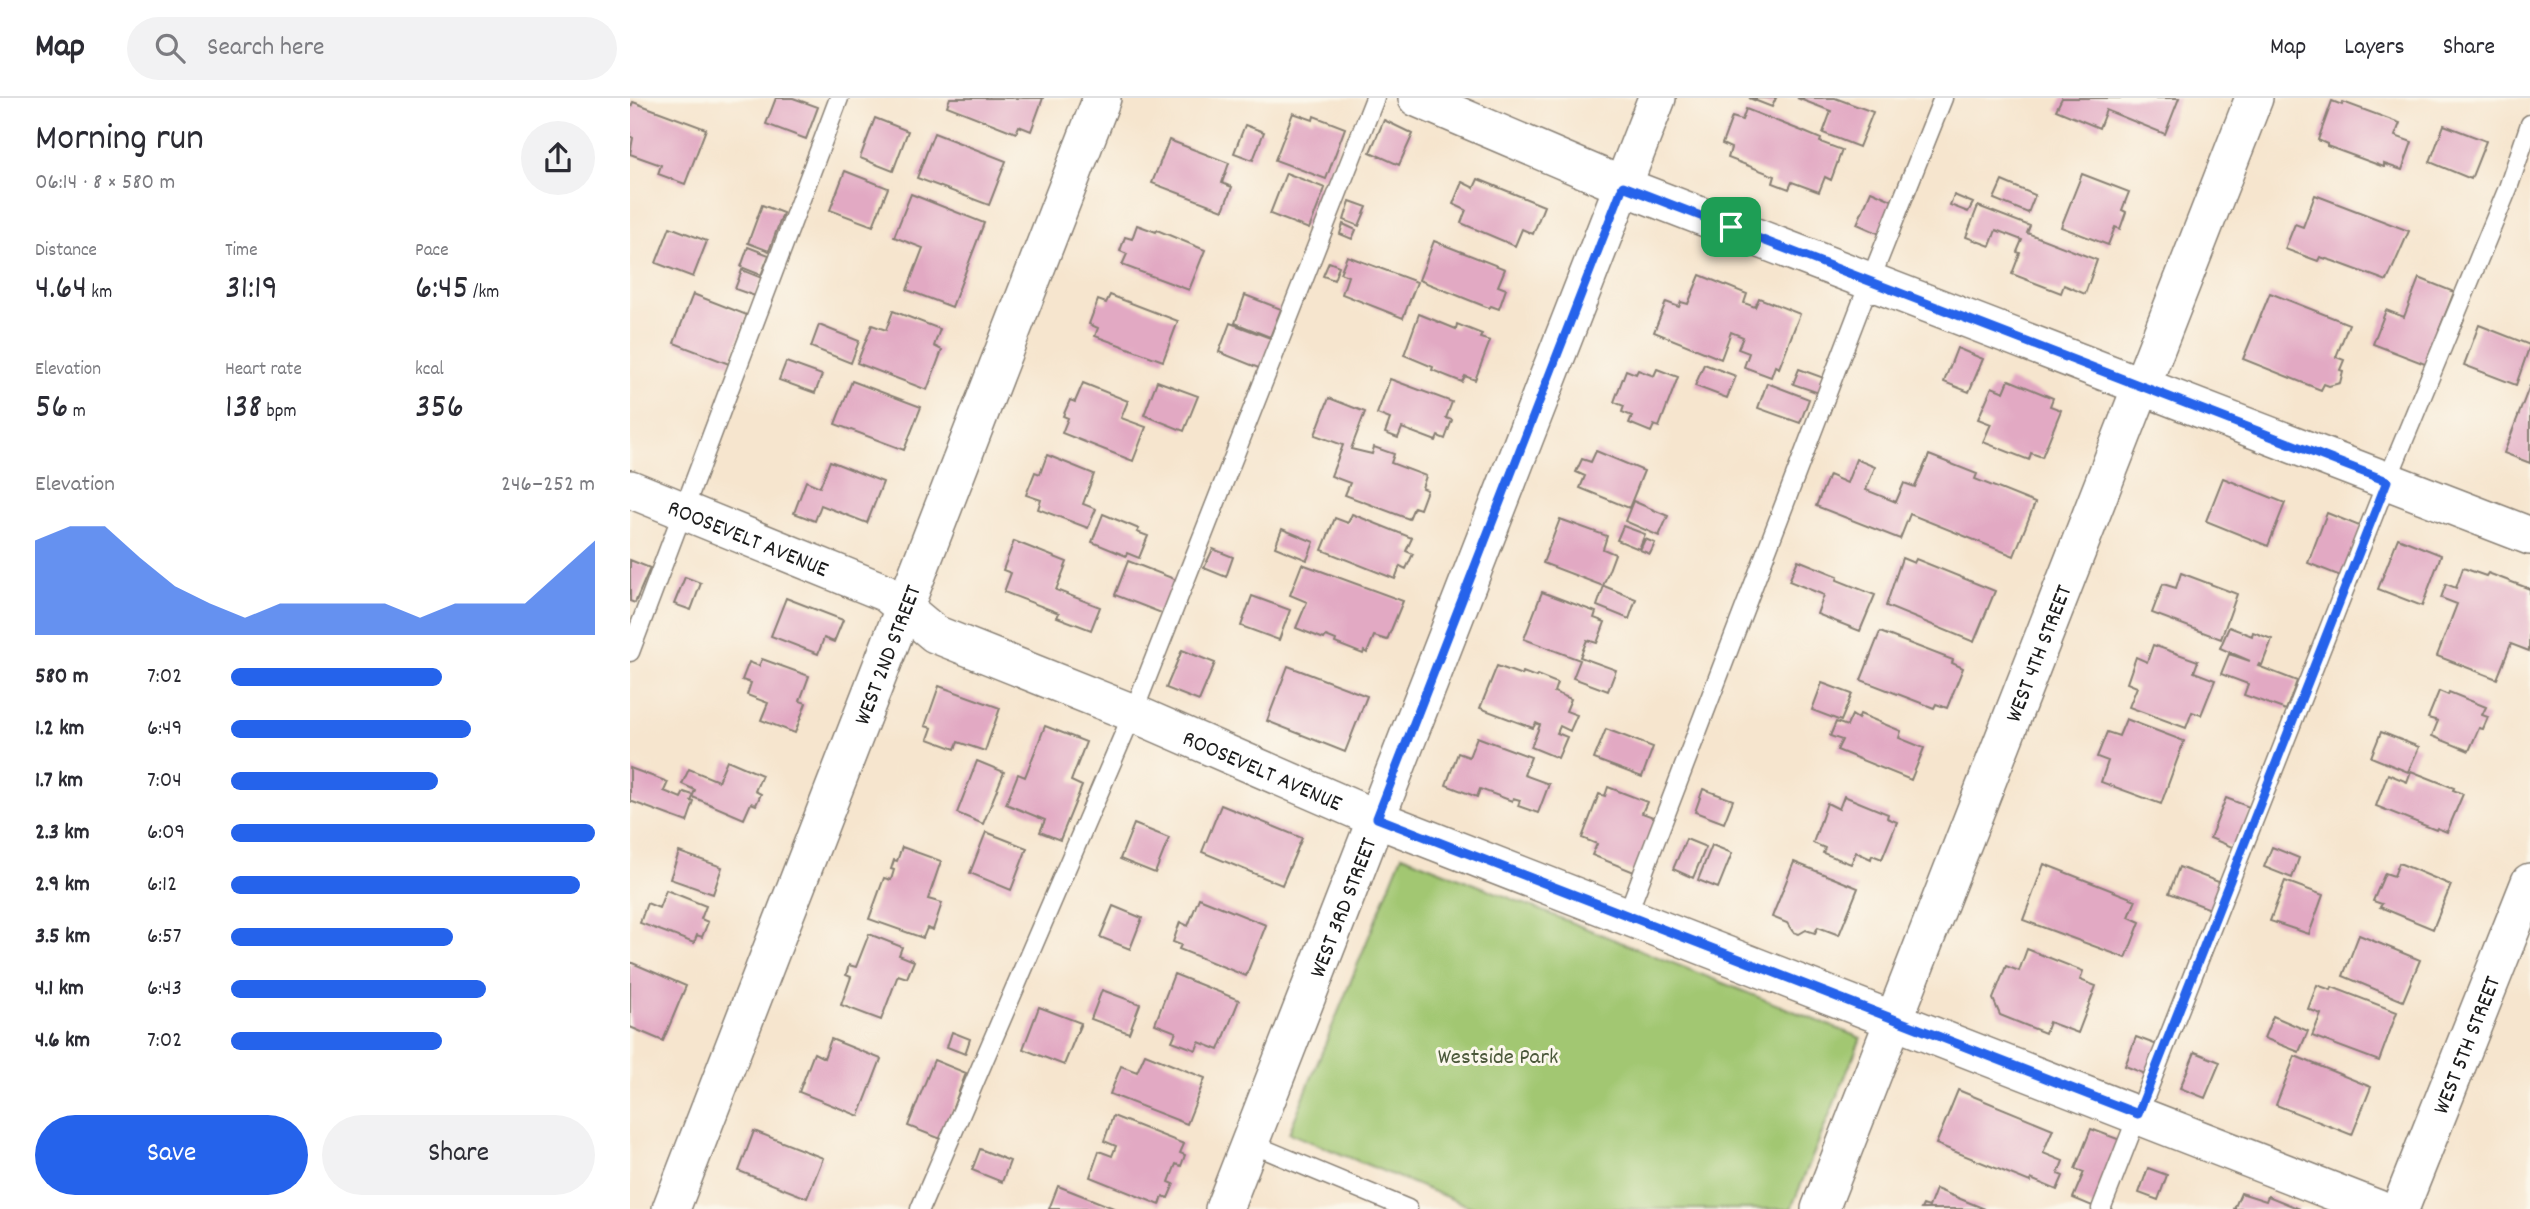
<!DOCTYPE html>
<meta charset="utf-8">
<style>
:root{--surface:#fff;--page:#f2f2f3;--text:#2b2b33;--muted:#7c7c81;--line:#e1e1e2;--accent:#2563eb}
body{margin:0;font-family:Dekko,sans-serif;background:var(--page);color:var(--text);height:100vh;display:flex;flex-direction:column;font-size:26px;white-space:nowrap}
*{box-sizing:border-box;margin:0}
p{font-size:23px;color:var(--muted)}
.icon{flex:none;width:38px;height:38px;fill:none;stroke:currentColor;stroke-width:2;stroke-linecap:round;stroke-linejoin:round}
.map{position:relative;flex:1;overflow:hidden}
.side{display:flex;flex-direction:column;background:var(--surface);width:630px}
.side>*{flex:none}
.pin{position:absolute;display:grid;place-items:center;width:60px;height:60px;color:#fff;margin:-30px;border-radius:14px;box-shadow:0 4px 10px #0006}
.round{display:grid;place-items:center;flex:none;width:74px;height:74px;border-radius:37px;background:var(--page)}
.headline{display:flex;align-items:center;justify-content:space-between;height:119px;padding:0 35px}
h1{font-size:38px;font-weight:600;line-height:52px}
.figures{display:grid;grid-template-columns:repeat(3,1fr);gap:10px;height:119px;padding:7px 35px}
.figures div{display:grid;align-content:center}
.figures b{font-size:35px;font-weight:600}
.figures small{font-size:19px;font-weight:400}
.figures p{font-size:19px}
.chart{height:196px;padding:14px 35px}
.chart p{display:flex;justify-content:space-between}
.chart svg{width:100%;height:126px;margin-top:7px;fill:var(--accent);opacity:.7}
.primary-button{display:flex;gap:14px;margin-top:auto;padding:14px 35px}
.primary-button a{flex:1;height:80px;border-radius:42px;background:var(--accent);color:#fff;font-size:28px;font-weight:600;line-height:80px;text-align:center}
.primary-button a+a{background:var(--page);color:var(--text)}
ul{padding:0 35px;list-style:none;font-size:23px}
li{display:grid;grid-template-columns:112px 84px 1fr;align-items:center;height:52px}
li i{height:18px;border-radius:9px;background:var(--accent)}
header{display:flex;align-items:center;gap:42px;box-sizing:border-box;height:98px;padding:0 35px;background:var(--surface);border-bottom:2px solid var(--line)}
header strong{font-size:33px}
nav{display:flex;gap:38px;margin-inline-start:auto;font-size:24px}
.search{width:490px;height:63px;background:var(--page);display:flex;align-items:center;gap:18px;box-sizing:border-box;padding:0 24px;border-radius:38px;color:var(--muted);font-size:26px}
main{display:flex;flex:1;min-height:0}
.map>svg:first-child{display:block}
</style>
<header>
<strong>Map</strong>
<div class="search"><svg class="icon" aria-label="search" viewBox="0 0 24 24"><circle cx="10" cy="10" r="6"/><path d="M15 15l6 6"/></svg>Search here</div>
<nav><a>Map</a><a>Layers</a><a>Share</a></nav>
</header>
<main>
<section class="side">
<div class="headline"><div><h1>Morning run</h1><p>06:14 · 8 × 580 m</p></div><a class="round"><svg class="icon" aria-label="share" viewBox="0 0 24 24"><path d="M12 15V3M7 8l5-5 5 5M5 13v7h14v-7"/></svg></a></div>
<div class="figures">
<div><p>Distance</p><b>4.64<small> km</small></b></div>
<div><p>Time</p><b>31:19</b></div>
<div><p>Pace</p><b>6:45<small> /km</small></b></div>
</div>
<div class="figures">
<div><p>Elevation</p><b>56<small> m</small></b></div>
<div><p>Heart rate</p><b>138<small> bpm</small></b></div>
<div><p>kcal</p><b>356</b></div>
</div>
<div class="chart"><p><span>Elevation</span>246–252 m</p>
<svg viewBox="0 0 160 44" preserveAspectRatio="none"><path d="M0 44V11L10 6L20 6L30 17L40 27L50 33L60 38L70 33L80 33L90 33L100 33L110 38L120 33L130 33L140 33L150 22L160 11V44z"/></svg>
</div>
<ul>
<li><b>580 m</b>7:02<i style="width:58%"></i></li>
<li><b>1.2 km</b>6:49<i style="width:66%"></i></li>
<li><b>1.7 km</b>7:04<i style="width:57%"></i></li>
<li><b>2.3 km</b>6:09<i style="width:100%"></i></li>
<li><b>2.9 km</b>6:12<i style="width:96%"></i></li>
<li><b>3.5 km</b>6:57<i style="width:61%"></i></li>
<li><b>4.1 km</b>6:43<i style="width:70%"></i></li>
<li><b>4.6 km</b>7:02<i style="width:58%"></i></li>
</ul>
<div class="primary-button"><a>Save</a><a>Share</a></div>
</section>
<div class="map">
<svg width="1900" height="1111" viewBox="0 0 1900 1111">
<rect width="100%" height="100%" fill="#fbf7ec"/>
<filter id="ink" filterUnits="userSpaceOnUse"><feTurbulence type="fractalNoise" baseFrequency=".0143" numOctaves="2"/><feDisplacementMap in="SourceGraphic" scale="14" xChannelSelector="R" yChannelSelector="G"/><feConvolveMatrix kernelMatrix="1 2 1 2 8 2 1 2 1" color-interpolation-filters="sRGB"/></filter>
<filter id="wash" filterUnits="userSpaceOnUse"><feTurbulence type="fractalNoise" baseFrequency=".00686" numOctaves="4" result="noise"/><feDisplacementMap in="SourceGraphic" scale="28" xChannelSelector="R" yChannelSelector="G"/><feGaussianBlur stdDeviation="1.57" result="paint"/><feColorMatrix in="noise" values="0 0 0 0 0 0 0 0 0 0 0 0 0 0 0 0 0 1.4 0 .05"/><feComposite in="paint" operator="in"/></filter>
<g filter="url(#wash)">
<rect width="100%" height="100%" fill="#f6e5ce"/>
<!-- green -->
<path fill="#a2c772" stroke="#5f7247" stroke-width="2" d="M772,757L1231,940L1161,1111H846L659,1035Z"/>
<g id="blocks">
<!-- building -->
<path fill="#e2a9c3" d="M146,0H163L188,9L176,41L136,26Z
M320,0H413L401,33L389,28L386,35L317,8Z
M1119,0H1146L1142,9Z
M1167,0H1205L1243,14L1229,49L1193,35L1201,13Z
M1432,0H1549L1535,36L1476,12L1469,30L1426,12Z
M1702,3L1712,7L1713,4L1770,25L1765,38L1782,44L1772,72L1754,66V69L1697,48V46L1688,42Z
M3,4L76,31L55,86L28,76L31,67L0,56L3,40L0,38V12Z
M1116,11L1172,33L1191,41L1190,44L1212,52L1201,82L1195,79L1189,94L1162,84L1159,91L1143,85L1145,78L1098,60L1101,50L1092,46L1102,19L1112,22Z
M663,15L683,22L684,18L715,30L696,81L645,62Z
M245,20L278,33L263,73L230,60Z
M754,22L783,36L769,67L740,54Z
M615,27L634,34L623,62L604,55Z
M1814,27L1856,43L1841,81L1800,64Z
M304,35L376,63L359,107L287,80Z
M539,42L599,65L592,85L602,89L593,112L522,85Z
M215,73L258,90L243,128L200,112Z
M656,75L695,90L679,131L640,116Z
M1452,76L1499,94L1492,112L1496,114L1490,131L1485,129L1478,147L1431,129Z
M848,81L914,108L903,136L892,131L885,148L831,125L836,112L823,106L832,84L844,90Z
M1372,83L1405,97L1398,115L1364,101Z
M1241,93L1264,103L1250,136L1227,126Z
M281,96L354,125L322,209L277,192L293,150L264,139Z
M1324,97L1343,105L1338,114L1320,107Z
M1685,97L1779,133L1757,183L1703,163L1690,159L1688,163L1655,151L1665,126L1673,129Z
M720,103L737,109L729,128L714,122Z
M132,107L153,115L139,153L118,145Z
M1348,108L1400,128L1397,135L1467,162L1455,196L1434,187L1431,195L1382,176L1390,155L1387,154L1392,142L1366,132L1360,148L1336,139Z
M713,126L726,132L722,141L710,136Z
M507,127L526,134L527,132L575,152L559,192L492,167L497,156L490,153L495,139L502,141Z
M40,129L77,143L63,179L26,165Z
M804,143L875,171L868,188L876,191L869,211L861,208L859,210L789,182Z
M118,149L139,157L131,177L111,169Z
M717,158L787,184L773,220L712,196L718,178L710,175Z
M699,164L709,168L704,182L693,178Z
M112,172L132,180L125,198L105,191Z
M1070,177L1117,196L1114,205L1125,209L1129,200L1170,216L1149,270L1145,268L1141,279L1114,269L1119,255L1108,251L1113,239L1101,234L1091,261L1024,234L1036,204L1049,209L1051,204L1058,206Z
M1789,180L1824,194L1809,232L1813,234L1800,268L1743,246L1756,212L1774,219Z
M1640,195L1719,226L1706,259L1714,262L1710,272L1713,273L1710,285L1699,288L1694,286L1691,292L1613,261Z
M63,196L117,217L99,266L44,245Z
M480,197L548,223L533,263L465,238L468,230L459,226L468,202L476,205Z
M615,197L651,211L640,239L605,225Z
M263,213L310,231L304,248L312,252L297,292L227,265L242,227L256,232Z
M789,216L826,231L827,226L852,236L850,240L860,243L845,282L835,278L832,284L802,272L803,269L774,257Z
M600,225L643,241L631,271L589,254Z
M189,227L229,243L221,265L181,249Z
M1849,227L1900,247L1886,287L1834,267Z
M1327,250L1353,261L1339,294L1314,284Z
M156,264L192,277L185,295L149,282Z
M1074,266L1106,278L1097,300L1065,288Z
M1027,271L1048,279L1029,329L1024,327L1021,334L999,325L1002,318L992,314L994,308L984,304L996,272L1006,276L1008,272L1024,278Z
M1169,271L1194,280L1189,295L1163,286Z
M760,281L822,304L816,320L822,322L815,341L808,338L806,343L772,330L768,340L755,335L760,321L747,316Z
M1379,282L1423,300L1420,308L1431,312L1412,359L1401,355L1399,362L1353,344L1361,326L1348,321L1362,289L1374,294Z
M222,283L291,309L274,352L205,326Z
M527,283L568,298L554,333L514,317Z
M453,285L498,303L491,320L516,329L503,363L432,335L438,320L433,318L440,302L445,304Z
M1137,285L1179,301L1170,325L1128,310Z
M1900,287V365L1874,355Z
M699,300L735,314L721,351L742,356L744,349L764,356L761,365L796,378L792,390L797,392L790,411L784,409L779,421L715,397L720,385L701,378L713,347L685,337Z
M966,353L1014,373L999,410L950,390L955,378L946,374L952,361L961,364Z
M417,357L464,376L453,406L466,411L458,430L408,411L411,402L396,397L405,374L410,376Z
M1299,357L1347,376L1345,381L1405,405L1384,458L1280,416L1270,441L1186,408L1199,377L1217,385L1226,361L1245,369L1236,392L1266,404L1274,385L1285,389Z
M200,363L253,384L237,425L191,407L185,423L164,415L176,383L190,389Z
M1593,380L1655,405L1638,448L1576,423Z
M1003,403L1038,418L1029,438L995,423Z
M1697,415L1732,429L1713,479L1678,465Z
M473,416L509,431L507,434L518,438L509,460L497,455L496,458L462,444Z
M722,416L782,440L776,453L783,456L776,471L770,468L765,481L692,452L705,420L718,425Z
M930,421L977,438L973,451L985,456L973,488L913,465Z
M993,428L1015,436L1009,451L987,442Z
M652,431L684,444L677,462L645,449Z
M1768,440L1811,457L1792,508L1748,491Z
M1015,441L1025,445L1020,456L1010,452Z
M384,443L437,464L426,492L470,509L461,532L427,519L429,515L374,494L381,475L373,472Z
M583,451L603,459L596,479L574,470Z
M1272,460L1284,465L1286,461L1365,493L1344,544L1256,508Z
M0,462L20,470L5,505L0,503Z
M1168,462L1208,478L1207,482L1245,497L1230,533L1187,516L1194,497L1159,483Z
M498,463L547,482L534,516L485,497Z
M672,466L773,503L757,542L744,538L737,555L734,553L733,556L705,545L706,542L696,538L694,541L666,530L677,504L660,497Z
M1833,470L1856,478L1858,475L1900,491L1899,553L1881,546L1867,581L1807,558L1827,506L1811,500L1816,486L1826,490Z
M1551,475L1607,496L1591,541L1522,515L1533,486L1546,490Z
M55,479L71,485L61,512L44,506Z
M974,488L1006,501L999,521L967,508Z
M912,494L966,514L964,520L975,524L967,545L957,542L950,559L986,572L978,593L943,580L950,562L894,541Z
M622,498L660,512L649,542L611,528Z
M156,500L213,522L204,544L194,540L188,556L141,538Z
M1599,529L1622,538L1623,534L1642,541L1632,567L1629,566L1628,568L1667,583L1656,612L1614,597L1618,586L1591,576L1599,556L1620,563L1590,550Z
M1250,534L1323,562L1322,565L1333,570L1317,610L1306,606L1304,610L1231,582Z
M1523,547L1568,563L1564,574L1585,582L1571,617L1562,614L1556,630L1499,609L1507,589L1497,585L1506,559L1517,564Z
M552,552L585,565L569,603L536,590Z
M132,561L179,578L170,603L176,605L165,635L131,622L138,605L117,597L121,585L112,582L119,564L129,568Z
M658,568L737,598L715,654L637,623Z
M867,568L892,577L893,574L906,579L907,577L927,585L924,594L941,601L936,613L947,617L940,633L930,628L927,635L937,639L928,660L901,649L910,627L906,625L903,630L850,610Z
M1192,585L1222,596L1211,623L1182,612Z
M309,588L370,610L355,653L328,644L325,651L298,641L302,630L295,628Z
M1809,593L1818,597L1819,594L1856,609L1852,617L1858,619L1853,631L1849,630L1839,653L1802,638L1808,623L1798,620Z
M1230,616L1271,633L1269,640L1294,650L1281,682L1207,652L1212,642L1200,638L1206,624L1217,628L1222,617L1228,621Z
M1496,621L1554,643L1531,706L1471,684L1478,663L1467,659L1477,634L1489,638Z
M415,628L456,644L441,683L452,688L430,742L410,734L415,722L376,706L388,676L395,679Z
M976,631L1023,649L1012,679L964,661Z
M1751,634L1789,649L1778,674L1741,659Z
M847,639L901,659L894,677L919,686L908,715L888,708L890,702L883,700L882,703L850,691L847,699L816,687L828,655L839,659Z
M97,662L132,677L125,693L131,696L126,707L121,705L114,721L63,699L61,703L64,704L57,724L0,703V670L38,684L34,693L51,700L54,694L63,697L65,692L52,686L59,671L88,683Z
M347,663L374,674L353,726L327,715Z
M1781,673L1824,690L1823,692L1833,696L1817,734L1807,730L1806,732L1746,708L1758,676L1777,684Z
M978,689L1017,704L1012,715L1026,720L1004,774L962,757L967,746L952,740L969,696L975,698Z
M1073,691L1103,702L1094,725L1065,714Z
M1214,698L1258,716L1257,720L1267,724L1252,761L1242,757L1241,761L1226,754L1221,766L1193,755L1195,750L1183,745L1197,705L1209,711Z
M1596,700L1622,710L1607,751L1580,740Z
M591,707L672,740L652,787L572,754Z
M504,726L539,740L525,775L490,761Z
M356,734L397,750L381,792L340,775Z
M1056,741L1076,749L1063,780L1043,771Z
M1082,747L1102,755L1088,790L1068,782Z
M272,749L311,763L298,801L312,805L303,832L297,830L293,840L239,821L254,780L261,782L264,772L261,771L264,762L267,763Z
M1642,749L1669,760L1662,780L1634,769Z
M49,754L92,769L83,796L40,781Z
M1164,764L1228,790L1209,837L1188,829L1185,835L1176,832L1169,836L1163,834L1157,825L1142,819Z
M1769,765L1821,787L1803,831L1750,809L1752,806L1743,803L1755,775L1764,778Z
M1414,766L1506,802L1499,819L1510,824L1496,860L1393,822Z
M1549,769L1594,786L1583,812L1539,795Z
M1655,783L1693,797L1679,836L1640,823Z
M36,792L76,808L71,821L78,824L72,839L67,837L64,845L10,825L17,805L29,810Z
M569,800L636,827L616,878L549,851L551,847L543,844L550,824L558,828Z
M483,808L512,820L500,851L470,839Z
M239,836L272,849L269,857L284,863L277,880L268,877L251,922L211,907L221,879L216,877L219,867L226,869Z
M1729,837L1790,862L1773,903L1713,878Z
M1397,851L1453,873L1450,882L1466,888L1448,935L1419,924L1415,935L1370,917L1363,901L1376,868L1389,873Z
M0,864L56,888L33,943L0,929Z
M544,876L609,902L589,952L569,944L566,952L542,943L546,934L525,926Z
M1687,887L1701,892L1702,889L1767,914L1749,963L1682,938L1691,916L1678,911Z
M472,892L510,906L499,935L461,921Z
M409,909L451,925L434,967L393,951Z
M1643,918L1678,933L1669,954L1634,940Z
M322,934L340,941L335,956L317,949Z
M1506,939L1530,948L1518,977L1495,968Z
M201,941L251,961L229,1018L169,994L184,955L194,960Z
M1565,954L1590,964L1575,1000L1550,990Z
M515,956L575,980L557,1026L480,996L491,968L507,974Z
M1665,958L1741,989L1722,1037L1646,1007Z
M304,962L336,975L311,1041L278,1028Z
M1328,992L1423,1031L1413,1055L1433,1063L1428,1076L1433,1078L1427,1092L1401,1081L1400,1084L1306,1046Z
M483,1018L554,1046L550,1055L555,1057L551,1068L546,1066L539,1084L544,1086L538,1100L533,1098L530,1107L460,1079L469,1053L482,1058L486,1048L474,1043Z
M1461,1031L1493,1043L1467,1110L1443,1100L1454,1074L1445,1071Z
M124,1033L193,1060L177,1100L109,1073Z
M350,1051L380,1063L372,1084L342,1072Z
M1518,1070L1537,1077L1528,1102L1509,1095Z
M428,1088L486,1111H419Z
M1306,1091L1355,1111H1291L1293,1107L1299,1109Z
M1611,1095L1636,1103L1638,1098L1670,1111H1604Z"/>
</g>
</g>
<g filter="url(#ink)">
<use href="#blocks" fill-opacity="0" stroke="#898075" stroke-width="2"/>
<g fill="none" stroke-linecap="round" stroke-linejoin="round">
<!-- lane casing -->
<g stroke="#898075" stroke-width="21">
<path id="lane" d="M0,554L209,0
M997,817L1240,183L1313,0
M620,1045L778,1111
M290,1111L503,615L745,0
M1471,1111L1757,383L1878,90L1900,26"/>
</g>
<!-- street casing -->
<g stroke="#898075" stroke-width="40">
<g id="street">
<path d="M787,0L993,88L1900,438"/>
<path id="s1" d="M0,391L256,495L305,536L503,615L747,721L1748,1111"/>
<path id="s2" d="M41,1111L472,0"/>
<path id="s3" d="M594,1111L1027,0"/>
<path id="s4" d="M1190,1111L1624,0"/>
<path id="s5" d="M1770,1111L1900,784"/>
</g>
</g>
<!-- lane -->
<use href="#lane" stroke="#fff" stroke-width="18"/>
<!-- street -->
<use href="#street" stroke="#fff" stroke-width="37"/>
</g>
</g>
<g fill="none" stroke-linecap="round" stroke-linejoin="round" filter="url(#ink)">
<!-- route casing -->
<g stroke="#fff" stroke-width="14">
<path id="route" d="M993,88L1757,383L1508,1016L747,720Z"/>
</g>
<!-- route -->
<use href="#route" stroke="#2563eb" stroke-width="9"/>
</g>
<g text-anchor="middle" stroke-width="6" stroke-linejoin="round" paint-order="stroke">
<!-- street labels -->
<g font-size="23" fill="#1c1c1c" stroke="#fbf7ec">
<text dy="8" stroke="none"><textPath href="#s1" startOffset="128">ROOSEVELT AVENUE</textPath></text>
<text dy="8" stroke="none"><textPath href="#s2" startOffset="595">WEST 2ND STREET</textPath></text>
<text dy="8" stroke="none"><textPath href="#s4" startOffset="597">WEST 4TH STREET</textPath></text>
<text dy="8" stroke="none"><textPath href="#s1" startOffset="695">ROOSEVELT AVENUE</textPath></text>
<text dy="8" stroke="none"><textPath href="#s3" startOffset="324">WEST 3RD STREET</textPath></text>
<text dy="8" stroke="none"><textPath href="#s5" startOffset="177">WEST 5TH STREET</textPath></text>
</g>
<!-- park labels -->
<g font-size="23" fill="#4b583a" stroke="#fbf7ec">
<text x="868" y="965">Westside Park</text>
</g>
</g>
</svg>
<div class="pin" style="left:1101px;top:129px;background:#1e9e55"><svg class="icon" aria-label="arrive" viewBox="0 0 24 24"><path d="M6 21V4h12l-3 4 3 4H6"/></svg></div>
</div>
</main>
